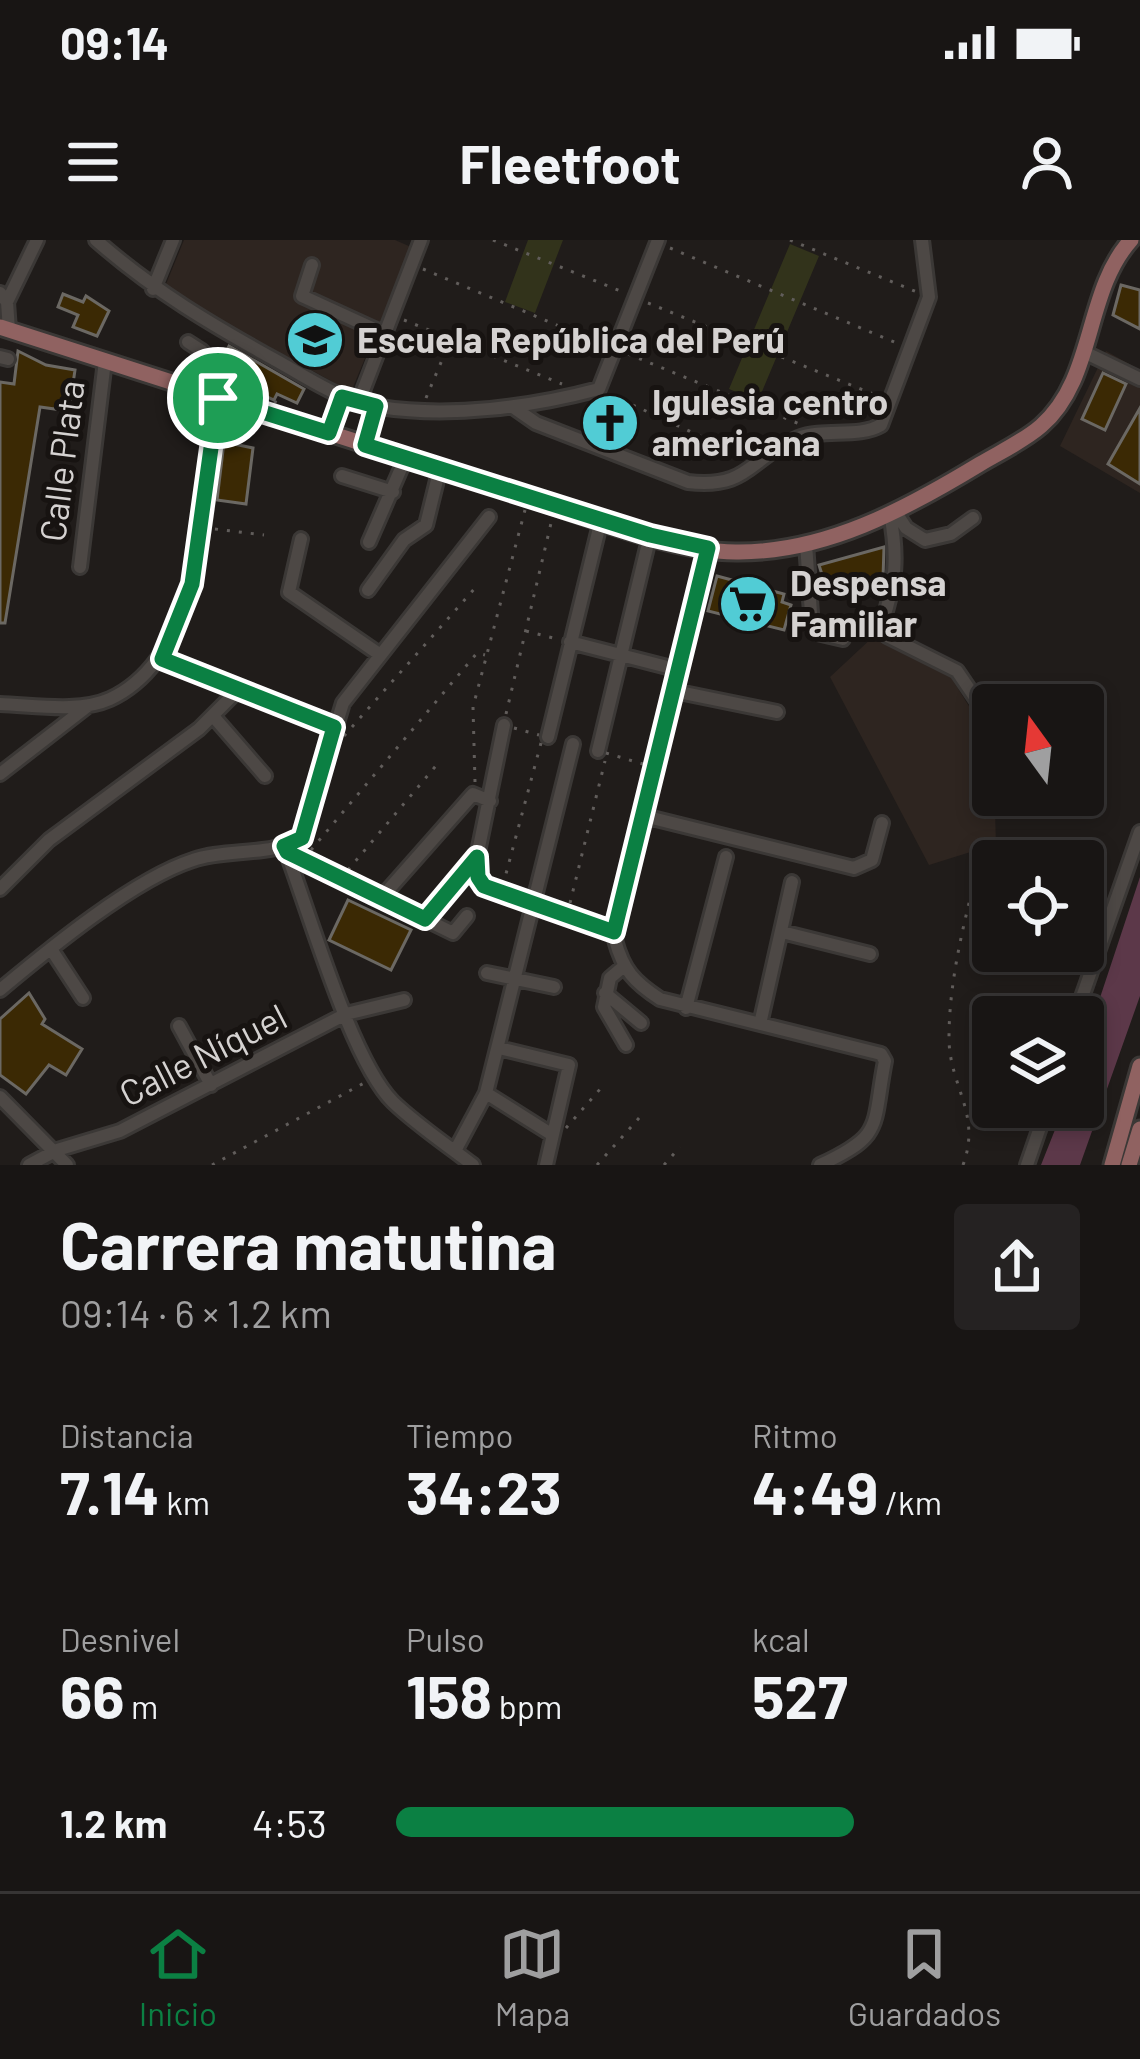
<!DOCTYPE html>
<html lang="es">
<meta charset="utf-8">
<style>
:root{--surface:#181514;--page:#252222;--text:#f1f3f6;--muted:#9f9fa0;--line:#363434;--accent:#0b8043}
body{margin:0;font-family:Barlow,sans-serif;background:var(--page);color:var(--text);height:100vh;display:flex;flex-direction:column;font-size:45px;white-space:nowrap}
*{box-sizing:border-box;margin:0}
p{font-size:39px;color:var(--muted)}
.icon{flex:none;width:66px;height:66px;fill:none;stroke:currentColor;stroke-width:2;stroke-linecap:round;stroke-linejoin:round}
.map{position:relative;height:925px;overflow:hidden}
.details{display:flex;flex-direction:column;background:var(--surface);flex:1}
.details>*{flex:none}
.needle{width:78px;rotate:345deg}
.buttons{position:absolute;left:972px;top:444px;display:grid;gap:24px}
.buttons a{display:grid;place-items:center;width:132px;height:132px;border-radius:12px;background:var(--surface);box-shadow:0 6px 18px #0003,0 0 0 3px var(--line);font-size:60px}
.pin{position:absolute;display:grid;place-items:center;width:102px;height:102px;color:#fff;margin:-51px;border:6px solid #fff;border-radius:50%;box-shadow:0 3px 12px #0007}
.round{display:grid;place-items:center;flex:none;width:126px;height:126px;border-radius:12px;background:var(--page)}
.head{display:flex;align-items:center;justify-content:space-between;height:204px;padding:0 60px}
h1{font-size:66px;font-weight:700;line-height:90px}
.metrics{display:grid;grid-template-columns:repeat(3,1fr);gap:18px;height:204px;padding:12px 60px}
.metrics div{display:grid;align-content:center}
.metrics b{font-size:60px;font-weight:700}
.metrics small{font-size:33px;font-weight:400}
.metrics p{font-size:33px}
ul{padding:0 60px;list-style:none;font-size:39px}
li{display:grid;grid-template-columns:192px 144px 1fr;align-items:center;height:90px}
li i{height:30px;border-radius:15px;background:var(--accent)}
.status{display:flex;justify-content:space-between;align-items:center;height:84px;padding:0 60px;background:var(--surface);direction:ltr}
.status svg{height:33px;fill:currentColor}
header{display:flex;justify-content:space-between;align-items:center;height:156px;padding:0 60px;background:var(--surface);font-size:54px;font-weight:700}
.tabs{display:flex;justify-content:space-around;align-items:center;height:168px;border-top:3px solid var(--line);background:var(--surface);font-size:33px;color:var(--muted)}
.tabs a{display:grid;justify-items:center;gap:6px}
.tabs .active{color:var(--accent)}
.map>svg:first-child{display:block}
</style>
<div class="status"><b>09:14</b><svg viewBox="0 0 49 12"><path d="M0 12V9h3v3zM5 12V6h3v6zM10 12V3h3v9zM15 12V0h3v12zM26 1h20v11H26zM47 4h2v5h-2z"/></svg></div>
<header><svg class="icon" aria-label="menu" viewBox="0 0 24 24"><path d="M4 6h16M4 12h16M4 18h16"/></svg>Fleetfoot<svg class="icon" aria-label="person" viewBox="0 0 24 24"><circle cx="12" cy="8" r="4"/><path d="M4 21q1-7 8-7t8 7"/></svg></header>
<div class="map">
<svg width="1140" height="925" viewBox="0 0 1140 925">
<rect width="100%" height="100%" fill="#201c1a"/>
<!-- built -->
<path fill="#2e2520" d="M184,0H395L411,7L351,152L164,49Z
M1106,111L1140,130V253L1060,206Z
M874,396L949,434L993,505L996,604L929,625L830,437Z"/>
<!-- green -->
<path fill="#32331b" d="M528,0H563L535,73L505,62Z
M790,4L819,16L758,161L729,149Z"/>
<!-- water -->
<path fill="#5c3849" d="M1140,637V756L1080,925H1041L1064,867H1083V809Z"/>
<!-- building -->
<path fill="#3b2904" stroke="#6b6863" stroke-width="3" d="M1121,45L1140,50V89L1113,75Z
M63,54L83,62L86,56L109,71L97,96L73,87L78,75L58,67Z
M229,106L304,149L297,163L277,154L274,160L248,148L245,153L213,137Z
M18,111L46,125L75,130L69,171L40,167L5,383H0V142L14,144Z
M1103,133L1126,144L1105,190L1082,179Z
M1140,168V244L1108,224Z
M224,202L253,208L246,264L217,260Z
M884,307L883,338L828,354L819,325Z
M717,336L784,354L782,362L791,365L784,390L708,371Z
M348,660L411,690L391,730L329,700Z
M29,753L45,779L42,784L82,809L66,835L49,825L26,854L0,835V779Z"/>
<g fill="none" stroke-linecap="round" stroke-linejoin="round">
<!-- minor casing -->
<g stroke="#3b3836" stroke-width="18">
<path id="minor" d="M96,0C154,51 212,85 279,122C311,140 343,162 380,167C450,178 531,167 599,149L658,0
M312,25L302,56L385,94
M153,49L173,0
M0,53L7,62L9,90
M7,62L37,0
M1084,112L1140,139
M0,117L8,119
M187,148L202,111L188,102
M359,161L421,0
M513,167L536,183L688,242C750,249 748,218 798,198C824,188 859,198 881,185L929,57L922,0
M329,193L342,157
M365,204L376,166
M342,236L393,252
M895,271L906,288L925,300L951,294L973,278
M890,274C898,316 896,343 882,383L887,396L957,431L993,484
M301,299L289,352L379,414
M369,302L406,217
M806,304L812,387L817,393L843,399
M708,308L615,700C623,730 634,742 660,759L881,814L885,821C872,887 885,895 820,925
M80,327L105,121
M368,350L404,300L426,285L440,228
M570,402L679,430
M162,419L334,487
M674,451L777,472
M0,464C34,465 79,473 110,459C207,414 206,250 218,157
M213,476L265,536
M504,485L477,617L478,637L501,655L614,692
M548,497L601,280
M598,511L650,295
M0,534L89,465
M988,540L993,530
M644,576L854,628L872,620L882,583
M284,606C308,667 350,819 393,862C417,885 447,905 473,925
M287,612L453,693L467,676
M0,649L49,600L199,489L238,450
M382,657L473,554L490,561
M782,692L870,714
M51,709L83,758
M623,727L610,738L604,767L626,805
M487,733L554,747
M0,750C49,709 134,639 193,620C227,608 273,617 302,597L343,463L489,277
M605,753L641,783
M686,768L726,617
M1075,777L1140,592
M760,784L792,642
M179,786L211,845
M499,808L569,825L546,925
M486,853L551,894
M0,857L67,925
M455,911L486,853L573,504
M29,925L57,910L120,891L346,774L404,760
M1027,925L1047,867"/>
</g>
<!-- major casing -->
<g stroke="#3b3836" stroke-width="21">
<path id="major" d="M0,87C167,141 334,194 501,248C567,269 668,312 736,312C825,313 906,269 980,224C1000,212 1024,201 1041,186C1096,138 1084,52 1131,0
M1112,925L1140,826
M1129,925L1140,889"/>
</g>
<!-- path -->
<path stroke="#615d5b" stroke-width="3" stroke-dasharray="3 9" stroke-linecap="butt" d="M493,0L623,52
M790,0L917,52
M670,8L899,104
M423,29L602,104
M648,63L878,156
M404,80L562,144
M628,114L802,185
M611,155L744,216
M426,158L450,101
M215,289L264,295
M526,391L557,399
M506,474L552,279
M514,488L539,495
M344,496L476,347
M606,513L643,524
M475,542L473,467L525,270
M311,610L477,413L485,415
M348,630L440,521
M503,645L541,503
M570,663L605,521
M432,671L465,632
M566,888L601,848
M212,925L364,843
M597,925L640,877
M664,925L680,907
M963,925C982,874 949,846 949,798C949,751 959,704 970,659"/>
<!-- minor -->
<use href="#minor" stroke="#4d4845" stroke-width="12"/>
<!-- major -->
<use href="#major" stroke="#906261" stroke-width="15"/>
<!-- path-bridge -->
<path stroke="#615d5b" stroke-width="3" stroke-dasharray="3 9" stroke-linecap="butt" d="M267,186L277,157"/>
</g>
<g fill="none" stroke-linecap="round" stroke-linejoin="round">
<!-- route casing -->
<g stroke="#fff" stroke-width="24">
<path id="route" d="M342,157L376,166L365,205L650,295L708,308L614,692L484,646L478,637L477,617L425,679L287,612L284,606L302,598L334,487L162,419L192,344L218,158L329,193Z"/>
</g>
<!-- route -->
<use href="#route" stroke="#0b8043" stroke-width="15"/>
</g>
<!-- icons -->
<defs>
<g id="school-disc" transform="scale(3)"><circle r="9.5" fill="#51ccd5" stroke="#171311"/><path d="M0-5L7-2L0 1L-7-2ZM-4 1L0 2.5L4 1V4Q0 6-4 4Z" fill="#111"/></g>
<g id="church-disc" transform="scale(3)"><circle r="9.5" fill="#51ccd5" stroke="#171311"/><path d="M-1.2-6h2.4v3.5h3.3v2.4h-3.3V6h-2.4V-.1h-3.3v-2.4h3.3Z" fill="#111"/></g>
<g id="supermarket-disc" transform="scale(3)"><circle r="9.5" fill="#51ccd5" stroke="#171311"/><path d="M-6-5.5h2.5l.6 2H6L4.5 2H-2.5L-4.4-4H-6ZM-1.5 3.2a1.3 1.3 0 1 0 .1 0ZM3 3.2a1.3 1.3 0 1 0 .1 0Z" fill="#111"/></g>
</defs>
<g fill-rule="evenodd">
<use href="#school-disc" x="315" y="100"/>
<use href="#church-disc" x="610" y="183"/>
<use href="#supermarket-disc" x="748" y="364"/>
</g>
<g text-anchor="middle" stroke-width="10" stroke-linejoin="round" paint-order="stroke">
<!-- poi labels -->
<g font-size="36" font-weight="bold" fill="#d5d2d1" stroke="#171311" text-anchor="start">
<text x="357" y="113">Escuela República del Perú</text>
<text x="652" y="175">Igulesia centro<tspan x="652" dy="41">americana</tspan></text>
<text x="790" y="356">Despensa<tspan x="790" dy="41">Familiar</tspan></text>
</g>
<!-- street labels -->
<g font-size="36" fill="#d5d2d1" stroke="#171311">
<text transform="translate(62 221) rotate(-83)" y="13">Calle Plata</text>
<text transform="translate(203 815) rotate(-27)" y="13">Calle Níquel</text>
</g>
</g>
</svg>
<div class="buttons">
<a><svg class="needle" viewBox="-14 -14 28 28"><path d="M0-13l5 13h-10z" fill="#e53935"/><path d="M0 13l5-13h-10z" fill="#9f9fa0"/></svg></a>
<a><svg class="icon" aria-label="locate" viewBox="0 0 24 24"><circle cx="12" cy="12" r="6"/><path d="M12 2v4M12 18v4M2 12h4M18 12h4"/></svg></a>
<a><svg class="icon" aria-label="layers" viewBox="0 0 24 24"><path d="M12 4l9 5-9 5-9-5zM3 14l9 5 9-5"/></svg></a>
</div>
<div class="pin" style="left:218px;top:158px;background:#1e9e55"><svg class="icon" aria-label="arrive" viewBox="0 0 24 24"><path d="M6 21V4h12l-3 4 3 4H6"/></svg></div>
</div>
<section class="details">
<div class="head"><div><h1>Carrera matutina</h1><p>09:14 · 6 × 1.2 km</p></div><a class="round"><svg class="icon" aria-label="share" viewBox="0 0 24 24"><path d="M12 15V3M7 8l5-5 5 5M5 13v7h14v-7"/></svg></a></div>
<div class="metrics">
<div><p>Distancia</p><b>7.14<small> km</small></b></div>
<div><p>Tiempo</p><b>34:23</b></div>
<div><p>Ritmo</p><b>4:49<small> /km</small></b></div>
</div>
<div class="metrics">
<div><p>Desnivel</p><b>66<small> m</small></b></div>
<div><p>Pulso</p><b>158<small> bpm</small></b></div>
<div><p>kcal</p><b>527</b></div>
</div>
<ul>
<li><b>1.2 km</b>4:53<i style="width:67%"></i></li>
</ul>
</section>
<nav class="tabs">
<a class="active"><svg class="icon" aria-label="home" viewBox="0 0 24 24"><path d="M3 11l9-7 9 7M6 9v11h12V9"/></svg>Inicio</a>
<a><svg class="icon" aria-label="map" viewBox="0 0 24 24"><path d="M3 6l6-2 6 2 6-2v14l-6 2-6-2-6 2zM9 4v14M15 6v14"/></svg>Mapa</a>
<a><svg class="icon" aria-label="saved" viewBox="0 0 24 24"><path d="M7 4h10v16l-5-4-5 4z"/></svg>Guardados</a>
</nav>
